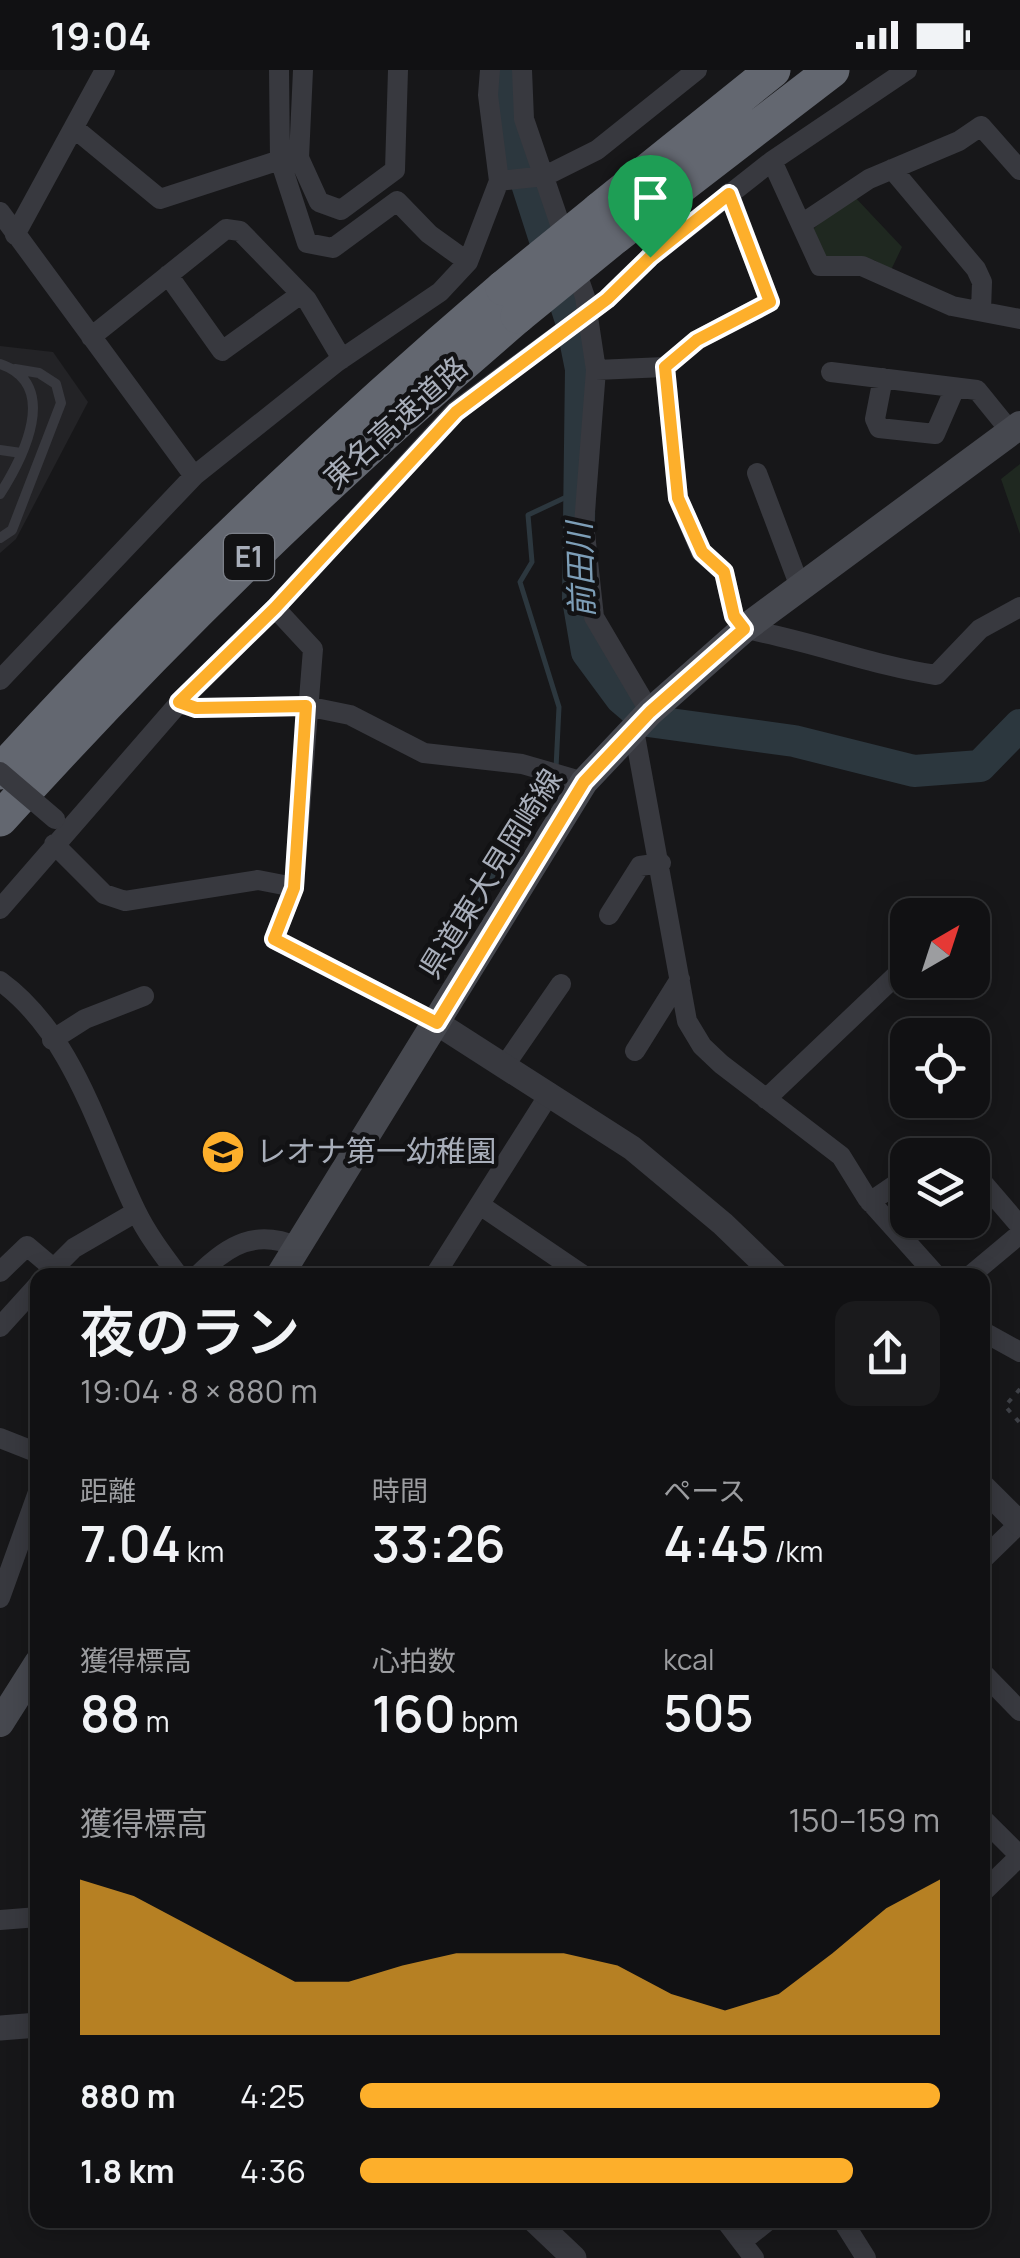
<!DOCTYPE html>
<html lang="ja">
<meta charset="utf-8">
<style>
:root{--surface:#111113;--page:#1a1a1c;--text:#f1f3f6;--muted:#9c9da0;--line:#303133;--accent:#fdaf2b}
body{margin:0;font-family:Manrope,"Noto Sans JP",sans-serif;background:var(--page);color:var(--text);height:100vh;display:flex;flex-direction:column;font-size:38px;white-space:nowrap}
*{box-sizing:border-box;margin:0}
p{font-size:32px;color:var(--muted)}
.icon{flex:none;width:55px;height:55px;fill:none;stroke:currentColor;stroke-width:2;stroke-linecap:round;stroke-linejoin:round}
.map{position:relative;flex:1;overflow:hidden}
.drawer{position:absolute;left:30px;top:1198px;width:960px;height:960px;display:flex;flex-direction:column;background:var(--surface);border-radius:20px;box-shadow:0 5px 25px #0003,0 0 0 2px var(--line)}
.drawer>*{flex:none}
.needle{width:65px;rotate:39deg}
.controls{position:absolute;left:890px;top:828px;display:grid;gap:20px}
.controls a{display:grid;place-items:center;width:100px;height:100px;border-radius:20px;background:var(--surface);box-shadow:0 5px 25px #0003,0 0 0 2px var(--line);font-size:50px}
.pin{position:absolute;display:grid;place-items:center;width:85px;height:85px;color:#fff;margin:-102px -42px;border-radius:50% 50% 50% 0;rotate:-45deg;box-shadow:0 0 10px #0007}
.pin .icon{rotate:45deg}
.round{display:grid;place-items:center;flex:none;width:105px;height:105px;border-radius:20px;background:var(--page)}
.summary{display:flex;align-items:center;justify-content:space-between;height:170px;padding:0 50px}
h1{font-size:55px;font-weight:600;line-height:75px}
.figures{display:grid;grid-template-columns:repeat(3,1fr);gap:15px;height:170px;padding:10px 50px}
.figures div{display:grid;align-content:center}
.figures b{font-size:50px;font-weight:600}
.figures small{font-size:28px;font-weight:400}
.figures p{font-size:28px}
.chart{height:280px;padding:20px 50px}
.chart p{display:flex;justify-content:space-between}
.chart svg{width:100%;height:180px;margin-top:10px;fill:var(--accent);opacity:.7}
ul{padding:0 50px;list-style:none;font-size:32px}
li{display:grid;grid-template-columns:160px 120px 1fr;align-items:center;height:75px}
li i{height:25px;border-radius:12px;background:var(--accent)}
.status{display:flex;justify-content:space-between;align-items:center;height:70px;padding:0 50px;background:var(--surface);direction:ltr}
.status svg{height:28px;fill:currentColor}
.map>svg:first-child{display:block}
</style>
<div class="status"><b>19:04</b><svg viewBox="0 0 49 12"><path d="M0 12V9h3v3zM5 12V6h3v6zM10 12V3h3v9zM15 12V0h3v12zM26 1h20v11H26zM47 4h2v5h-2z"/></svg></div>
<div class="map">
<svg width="1020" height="2188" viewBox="0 0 1020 2188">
<rect width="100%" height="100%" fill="#171719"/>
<!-- built -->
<path fill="#232326" d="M0,276L53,282L88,332L16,469L0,483Z"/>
<!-- green -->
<path fill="#1f2820" d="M853,125L902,177L891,200L874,190L826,189L812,160Z
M1020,394V464L1001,409Z"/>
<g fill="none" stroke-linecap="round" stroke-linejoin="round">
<!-- stream -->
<path stroke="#2c373e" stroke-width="5" d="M556,698L559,637L520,512L532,492L528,445L577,422
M433,896L490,817L496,793L546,725L552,709"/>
<!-- river -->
<path stroke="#2c373e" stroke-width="32" d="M505,0L511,64L572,254L581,299L578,529L587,582L621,628L648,651L794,671L914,701L980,696L1020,655"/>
<!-- path -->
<path stroke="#3e4046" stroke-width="4" stroke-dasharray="5 8" stroke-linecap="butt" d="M1020,1319L1005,1336L1020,1353"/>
<!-- service -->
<path stroke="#38393f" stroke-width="10" d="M0,294C61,314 23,388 0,424
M0,380L21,383
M0,468L12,460L61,333L56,314L39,303L15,299"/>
<!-- minor -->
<path stroke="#38393f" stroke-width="20" d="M279,0L280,90L307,173L333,178L397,131L429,164L468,192
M303,0L299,88L319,132L341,140L395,100L398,0
M522,0L524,49L585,227L596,300L584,454L594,547L650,642
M74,58L160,129L280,90
M772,91L820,196H862L952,236L1020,249
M892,99L976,199L982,212L981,241
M499,111L545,106L597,80L697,0
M0,142L194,406
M803,153L869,109L959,71L981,56L1020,100
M15,165L105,0
M168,205L222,281L301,224
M91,267L226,159L240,161L307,230L342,289
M665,297L697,270L770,232L729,123
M596,300L665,297L678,428L701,482L724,502L734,546L744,559C809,570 870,595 936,605L980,559L1020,537
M831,302L977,320L1011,362
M883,308L875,349L879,358L935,364L955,318
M757,403L800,517
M275,538L313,579L294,817L274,869L437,953
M0,610L194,406L337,292L440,222L468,192L499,111L488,25L490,0
M179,633L196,638L306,636L350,645L424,683L522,694L584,712
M634,660L687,951L702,976L721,994L841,1086L867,1128L936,1205
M54,774L104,824L125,831L258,810L294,817
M0,839L179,633L275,538L455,341L607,229L650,187L772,91L907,0
M609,845L640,796L661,793
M0,911C74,965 98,1063 136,1141C147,1164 163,1185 178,1205
M52,970L85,949L144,926
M635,981L680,909
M505,995L561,914
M766,1029L908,894
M940,1085H960
M972,1100L1020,1156
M870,1132L908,1106
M480,1135L583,1205
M0,1202L27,1176L53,1198
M47,1205L74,1178L136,1142
M198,1205C229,1174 256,1159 298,1177
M435,1205L550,1023
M971,1205L1020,1164
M0,1257L38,1215
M982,1261L1020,1282
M0,1368L38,1383
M982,1490L1020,1453
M0,1528L38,1422
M982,1602L1020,1641
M982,1748L1020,1786
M982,1823L1020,1786
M0,1850L38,1847
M725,2150L754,2188
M842,2150L866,2188
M744,2170L769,2150"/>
<!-- tertiary -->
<path stroke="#38393f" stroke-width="25" d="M437,953L632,1078L723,1154L776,1205
M982,1416L1020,1454
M0,1958L38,1955
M534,2150L574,2188"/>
<!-- secondary -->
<path stroke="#46484f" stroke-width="28" d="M280,1205L584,712L650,642L744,559L1020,355
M0,1653L38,1593"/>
<!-- motorway -->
<path stroke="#636770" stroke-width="35" d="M599,140L773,0
M616,166L832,0
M0,702C157,529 326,370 503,218
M0,749C162,570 334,403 518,246"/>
<!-- minor-bridge -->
<path stroke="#38393f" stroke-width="20" d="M0,702L55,749"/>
<!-- motorway-bridge -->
<path stroke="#636770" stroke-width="35" d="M503,218L599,140
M518,246L616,166"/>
</g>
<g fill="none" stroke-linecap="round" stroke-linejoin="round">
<!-- route casing -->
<g stroke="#fff" stroke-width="20">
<path id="route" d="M729,124L770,232L697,270L665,297L678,428L702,482L724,502L734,546L744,559L650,642L584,712L437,953L274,869L294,818L306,636L196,638L179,632L275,538L456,342L607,229L650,187Z"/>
</g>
<!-- route -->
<use href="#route" stroke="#fdaf2b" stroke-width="12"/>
</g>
<!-- icons -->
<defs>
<g id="school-disc" transform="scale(2.25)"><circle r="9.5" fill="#fdaf2b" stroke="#121214"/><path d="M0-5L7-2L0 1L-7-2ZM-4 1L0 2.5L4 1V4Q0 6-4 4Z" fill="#111"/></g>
</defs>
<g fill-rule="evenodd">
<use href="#school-disc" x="223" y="1082"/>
</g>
<g text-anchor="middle" stroke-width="9" stroke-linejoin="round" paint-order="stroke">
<!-- shield labels -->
<rect fill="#121214" stroke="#7b7f88" stroke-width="2.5" x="224" y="464" width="50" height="46" rx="8"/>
<g font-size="28" font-weight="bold" fill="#a8aeba">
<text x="249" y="497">E1</text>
</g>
<!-- street labels -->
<g font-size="30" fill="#a8aeba" stroke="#121214">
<text transform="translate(396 353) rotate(-42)" y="10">東名高速道路</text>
<text transform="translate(491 804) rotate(-58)" y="10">県道東大見岡崎線</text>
</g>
<!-- poi labels -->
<g font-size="30" fill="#a8aeba" stroke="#121214" text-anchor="start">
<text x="256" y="1092">レオナ第一幼稚園</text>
</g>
<!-- water labels -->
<g font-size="32" font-style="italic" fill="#7d9eb7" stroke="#121214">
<text transform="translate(581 500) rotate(-92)" y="11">前田川</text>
</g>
</g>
</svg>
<div class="controls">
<a><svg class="needle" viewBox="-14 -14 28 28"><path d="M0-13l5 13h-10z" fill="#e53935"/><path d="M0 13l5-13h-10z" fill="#9c9da0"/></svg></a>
<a><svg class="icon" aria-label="locate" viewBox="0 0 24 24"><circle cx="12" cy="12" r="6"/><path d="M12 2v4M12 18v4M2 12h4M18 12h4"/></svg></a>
<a><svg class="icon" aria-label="layers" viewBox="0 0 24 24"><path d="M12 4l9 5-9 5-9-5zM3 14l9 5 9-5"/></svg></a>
</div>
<div class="pin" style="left:650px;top:187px;background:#1e9e55"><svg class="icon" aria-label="arrive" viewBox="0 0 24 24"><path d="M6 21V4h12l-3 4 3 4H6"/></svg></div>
<section class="drawer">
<div class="summary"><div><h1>夜のラン</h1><p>19:04 · 8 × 880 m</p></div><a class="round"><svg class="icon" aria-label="share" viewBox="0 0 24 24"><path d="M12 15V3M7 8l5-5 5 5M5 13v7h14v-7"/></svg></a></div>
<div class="figures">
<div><p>距離</p><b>7.04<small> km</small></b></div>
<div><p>時間</p><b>33:26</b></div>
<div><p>ペース</p><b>4:45<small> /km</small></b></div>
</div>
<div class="figures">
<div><p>獲得標高</p><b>88<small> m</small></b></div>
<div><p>心拍数</p><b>160<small> bpm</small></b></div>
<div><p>kcal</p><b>505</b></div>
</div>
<div class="chart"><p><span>獲得標高</span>150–159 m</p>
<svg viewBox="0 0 160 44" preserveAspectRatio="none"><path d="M0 44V6L10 10L20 17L30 24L40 31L50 31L60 27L70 24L80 24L90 24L100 27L110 34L120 38L130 34L140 24L150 13L160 6V44z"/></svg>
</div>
<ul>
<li><b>880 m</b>4:25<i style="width:100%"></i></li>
<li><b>1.8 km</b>4:36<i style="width:85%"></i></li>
</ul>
</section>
</div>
